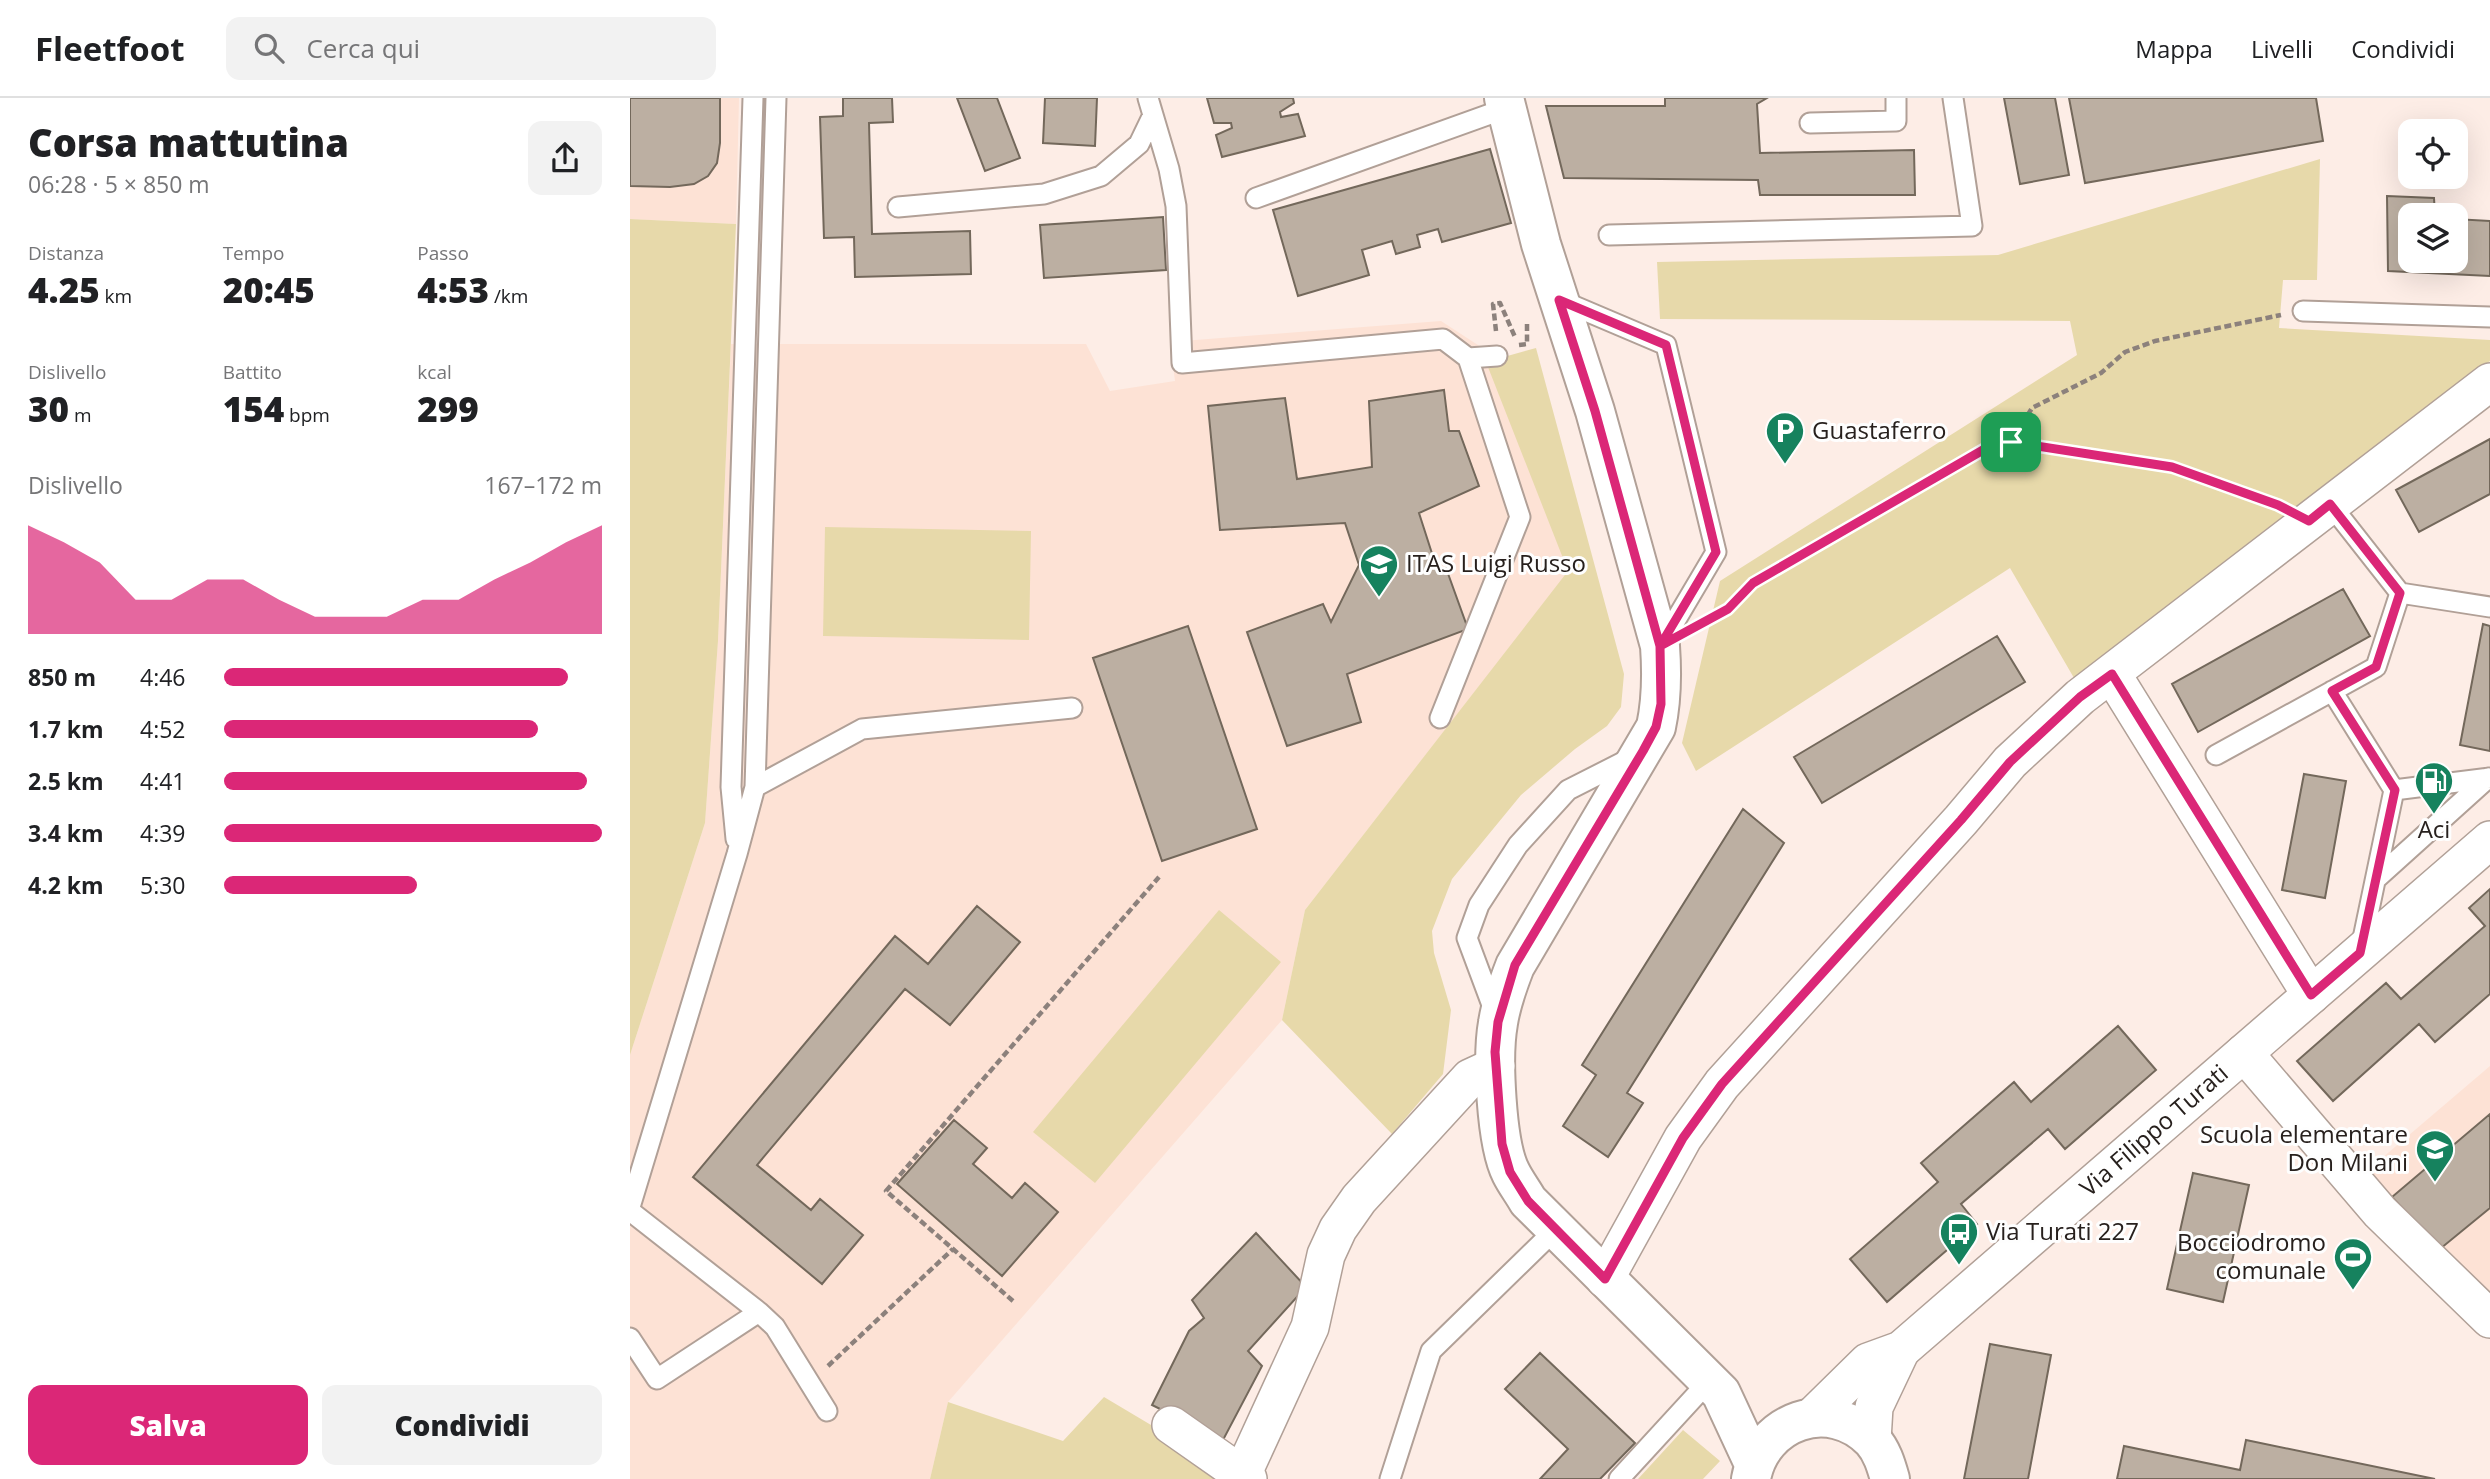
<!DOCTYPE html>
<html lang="it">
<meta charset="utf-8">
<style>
:root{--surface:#fff;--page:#f2f2f2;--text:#202124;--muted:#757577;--line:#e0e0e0;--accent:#db2777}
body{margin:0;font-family:"Open Sans",sans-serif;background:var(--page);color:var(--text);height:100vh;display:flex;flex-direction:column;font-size:26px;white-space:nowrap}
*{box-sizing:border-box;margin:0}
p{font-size:23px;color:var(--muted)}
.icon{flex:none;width:38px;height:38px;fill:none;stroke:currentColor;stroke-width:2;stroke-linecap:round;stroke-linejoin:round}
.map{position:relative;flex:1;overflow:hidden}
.drawer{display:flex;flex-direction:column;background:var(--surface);width:630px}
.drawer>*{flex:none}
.buttons{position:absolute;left:1768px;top:21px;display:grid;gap:14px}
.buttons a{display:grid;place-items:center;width:70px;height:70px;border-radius:14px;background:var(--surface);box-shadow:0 7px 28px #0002;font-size:35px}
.pin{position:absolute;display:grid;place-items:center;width:60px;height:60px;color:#fff;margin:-30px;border-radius:14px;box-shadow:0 4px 10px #0006}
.round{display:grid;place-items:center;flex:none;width:74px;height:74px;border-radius:14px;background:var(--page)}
.summary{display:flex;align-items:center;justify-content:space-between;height:119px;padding:0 28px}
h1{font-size:38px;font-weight:800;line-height:52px}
.stats{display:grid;grid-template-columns:repeat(3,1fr);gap:10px;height:119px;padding:7px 28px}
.stats div{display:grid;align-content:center}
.stats b{font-size:35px;font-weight:800}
.stats small{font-size:19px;font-weight:400}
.stats p{font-size:19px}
.chart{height:196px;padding:14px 28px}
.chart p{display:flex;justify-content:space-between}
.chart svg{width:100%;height:126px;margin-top:7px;fill:var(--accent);opacity:.7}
.cta{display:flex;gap:14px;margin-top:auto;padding:14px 28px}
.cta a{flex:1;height:80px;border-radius:14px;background:var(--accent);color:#fff;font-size:28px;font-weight:800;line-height:80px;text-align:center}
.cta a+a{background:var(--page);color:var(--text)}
ul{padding:0 28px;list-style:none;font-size:23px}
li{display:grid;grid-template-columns:112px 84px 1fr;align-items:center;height:52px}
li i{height:18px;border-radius:9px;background:var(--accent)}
header{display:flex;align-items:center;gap:42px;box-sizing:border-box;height:98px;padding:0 35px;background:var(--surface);border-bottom:2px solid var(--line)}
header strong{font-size:33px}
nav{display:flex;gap:38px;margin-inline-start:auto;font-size:24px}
.search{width:490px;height:63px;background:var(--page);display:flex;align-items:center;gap:18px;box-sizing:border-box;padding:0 24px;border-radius:14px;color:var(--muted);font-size:26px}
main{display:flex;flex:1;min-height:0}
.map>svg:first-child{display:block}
</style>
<header>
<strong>Fleetfoot</strong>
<div class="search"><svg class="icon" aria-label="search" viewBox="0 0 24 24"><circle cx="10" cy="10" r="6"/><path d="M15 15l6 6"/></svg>Cerca qui</div>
<nav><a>Mappa</a><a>Livelli</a><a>Condividi</a></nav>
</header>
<main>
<section class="drawer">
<div class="summary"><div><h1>Corsa mattutina</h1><p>06:28 · 5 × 850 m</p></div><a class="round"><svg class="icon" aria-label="share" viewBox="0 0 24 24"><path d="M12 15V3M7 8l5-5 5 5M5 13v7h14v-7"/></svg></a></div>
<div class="stats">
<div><p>Distanza</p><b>4.25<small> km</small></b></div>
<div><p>Tempo</p><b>20:45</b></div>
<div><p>Passo</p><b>4:53<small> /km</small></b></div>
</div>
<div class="stats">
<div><p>Dislivello</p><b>30<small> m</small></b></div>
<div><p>Battito</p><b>154<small> bpm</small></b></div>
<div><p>kcal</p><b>299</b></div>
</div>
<div class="chart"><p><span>Dislivello</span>167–172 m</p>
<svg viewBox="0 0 160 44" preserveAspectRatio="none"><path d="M0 44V6L10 12L20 19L30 32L40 32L50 25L60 25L70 32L80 38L90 38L100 38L110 32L120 32L130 25L140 19L150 12L160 6V44z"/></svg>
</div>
<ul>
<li><b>850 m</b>4:46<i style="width:91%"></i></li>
<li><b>1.7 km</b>4:52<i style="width:83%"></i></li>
<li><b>2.5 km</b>4:41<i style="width:96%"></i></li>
<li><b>3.4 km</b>4:39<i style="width:100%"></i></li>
<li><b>4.2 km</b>5:30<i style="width:51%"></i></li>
</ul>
<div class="cta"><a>Salva</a><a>Condividi</a></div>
</section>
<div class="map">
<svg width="1860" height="1381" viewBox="0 0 1860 1381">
<rect width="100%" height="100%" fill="#fdede6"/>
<!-- built -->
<path fill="#fde2d5" d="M0,0H109L106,126L0,121Z
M811,223L851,249L939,473L675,812L652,922L318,1304L300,1381H0V957L75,725L88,543L101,246H456L480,293L545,283L540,244Z
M1860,968V1206L1738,1072Z"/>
<!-- green -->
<path fill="#e7d9aa" d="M1690,61L1687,182H1653L1649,230L1860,242V263L1444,580L1380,470L1066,673L1052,645L1090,483L1447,257L1440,223L1030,221L1027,164L1368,157Z
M0,121L106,126L88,543L75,725L0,957Z
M906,250L994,576L991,609L977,628L945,651L891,697L822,781L802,833L804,855L821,912L813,976L762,1036L652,922L675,812L938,473L856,264Z
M195,429L401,433L399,542L193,538Z
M589,812L651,864L465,1085L403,1034Z
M474,1299L610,1380L617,1381H300L318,1304L433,1343Z
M1053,1332L1090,1363L1073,1381H1008Z"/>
<!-- building -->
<path fill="#bcafa2" stroke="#73685b" stroke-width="2" d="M0,0H90V45L87,65L78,78L64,86L40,89L0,88Z
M213,0H262L263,24L239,25L242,136L340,133L341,176L225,179L224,139L194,140L190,19L213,18Z
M327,0H367L390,60L355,73Z
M415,0H467L465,48L413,45Z
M577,0H663L664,5L650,14L651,19L668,16L675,38L592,59L586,37L602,30L601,25H584Z
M1035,0H1137L1127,6L1130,55L1284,52L1285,97H1130L1128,82L934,80L916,8H1035Z
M1374,0H1425L1439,77L1390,86Z
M1439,0H1686L1693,43L1455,85Z
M860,51L881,125L812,144L808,131L787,137L790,149L766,156L762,143L732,152L739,177L668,198L643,112Z
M1757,98L1804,100L1805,117H1780V163H1825V121L1860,123V178L1758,173Z
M533,119L536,172L414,180L410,127Z
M814,292L819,333H829L849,388L789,415L807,471L816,470L838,531L717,576L731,624L657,648L617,534L693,506L701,524L729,467L715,425L590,432L578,308L655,300L667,381L742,369L739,303Z
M1860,341V396L1789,434L1766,392Z
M1713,491L1740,538L1568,634L1542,586Z
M1853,526L1860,528V653L1830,647Z
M558,528L627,731L532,763L463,560Z
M1367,538L1395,584L1192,705L1164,659Z
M1674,676L1716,683L1695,800L1652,792Z
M1113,711L1154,745L997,995L1013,1005L978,1059L933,1028L966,977L952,967Z
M1860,791V896L1805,944L1789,926L1703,1003L1667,963L1756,885L1771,901L1855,828L1839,810Z
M347,808L390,844L320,927L275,891L127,1067L181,1112L190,1101L233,1137L192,1186L63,1079L265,838L298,866Z
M1488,928L1526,972L1435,1051L1418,1031L1331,1106L1347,1126L1257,1204L1220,1161L1308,1084L1291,1065L1384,984L1401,1004Z
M1860,1016V1110L1810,1151L1762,1099Z
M324,1022L357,1050L343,1066L382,1100L395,1085L428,1114L372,1178L267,1086Z
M1563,1075L1619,1087L1593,1204L1537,1191Z
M626,1135L676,1189L618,1253L632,1268L593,1342L522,1307L559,1233L574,1220L562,1202Z
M1360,1246L1421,1257L1398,1381H1334Z
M910,1255L1005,1345L970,1381H910L938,1351L875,1291Z
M1616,1342L1805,1381H1487L1494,1348L1610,1372Z"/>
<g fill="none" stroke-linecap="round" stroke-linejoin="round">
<!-- service casing -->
<g stroke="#b1a097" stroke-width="23">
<path id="service" d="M518,0L539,71L546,108L552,265L813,241L838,260L867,258
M1180,25L1266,23V0
M626,100L877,10
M268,109L414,96L471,78L509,46L523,17
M979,137L1342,128L1323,0
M930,202L1036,247L1086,454L1031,547
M1673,213L1860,219
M1770,495L1860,509
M1702,593L1764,692L1731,850
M810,620L890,419L838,260
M1586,657L1746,569L1770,495L1700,406
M125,689L232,631L442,610
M1764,692L1860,680
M106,741L101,689L123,0
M1746,781L1858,680
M865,915L837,840L849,807L888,747L938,692L1003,659
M0,1109L107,756L125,689L146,0
M0,1113L129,1214L145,1229L197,1313
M0,1240L27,1281L129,1214
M760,1381L801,1253L926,1131
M989,1381L1079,1283"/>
</g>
<!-- minor casing -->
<g stroke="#b1a097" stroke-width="40">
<g id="minor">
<path d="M1482,576L1681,897"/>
<path d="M1614,955L1750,1114L1860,1221"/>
<path d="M975,1181L1053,1040L1092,986L1331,722L1380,664L1450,599L1860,284"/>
<path id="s1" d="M1181,1320L1238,1264L1271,1252L1860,742"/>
<path d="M541,1327L618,1381"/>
<path d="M1242,1342L1244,1309L1271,1252"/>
<path d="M612,1377L680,1229L696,1157L708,1131L729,1101L840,980L866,968"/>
</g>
</g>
<!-- tertiary casing -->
<g stroke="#b1a097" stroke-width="42">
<path id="tertiary" d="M874,0L911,146L965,313L1030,548C1032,576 1032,601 1026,629L885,868C878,886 871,905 868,925C862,958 866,1046 881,1075C886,1085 893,1094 898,1103L1091,1295L1124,1366
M1121,1381C1131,1323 1199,1298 1242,1342C1252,1353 1256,1367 1260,1381"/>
</g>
<!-- path -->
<path stroke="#8c817c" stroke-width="4.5" stroke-dasharray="7 3.5" stroke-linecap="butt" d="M866,233L863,206L870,205L885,239
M889,247L897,246V225
M1381,344L1402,310L1471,275L1495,254L1525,243L1651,217
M1075,524L1098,511L1123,485L1353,352L1381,344L1543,369L1647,407
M383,1203L256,1093L529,779
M198,1268L323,1151"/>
<!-- service -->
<use href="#service" stroke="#fff" stroke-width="19"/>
<!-- minor -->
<use href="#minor" stroke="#fff" stroke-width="37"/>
<!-- tertiary -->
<use href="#tertiary" stroke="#fff" stroke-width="38"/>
</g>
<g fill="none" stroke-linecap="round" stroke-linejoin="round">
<!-- route casing -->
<g stroke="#fff" stroke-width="14">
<path id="route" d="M1381,344L1353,352L1123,485L1098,511L1030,548L1086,454L1036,247L929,202L965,313L1030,548L1031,606L1026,629L1013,653L885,867L868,924L865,954L872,1046L880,1074L898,1103L975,1181L1053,1040L1092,986L1331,722L1380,664L1450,599L1482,576L1681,897L1730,855L1765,692L1702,593L1746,569L1770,495L1700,406L1679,423L1648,407L1542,369L1381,344"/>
</g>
<!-- route -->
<use href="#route" stroke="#db2777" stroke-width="9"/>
</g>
<!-- icons -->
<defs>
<g id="parking-pin" transform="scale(2.0125)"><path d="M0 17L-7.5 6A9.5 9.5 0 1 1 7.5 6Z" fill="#16825e" stroke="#fefefe"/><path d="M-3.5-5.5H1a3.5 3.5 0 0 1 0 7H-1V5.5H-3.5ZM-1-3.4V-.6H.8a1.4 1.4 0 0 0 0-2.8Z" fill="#fff"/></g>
<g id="school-pin" transform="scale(2.0125)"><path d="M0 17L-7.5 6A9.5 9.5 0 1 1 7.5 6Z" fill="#16825e" stroke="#fefefe"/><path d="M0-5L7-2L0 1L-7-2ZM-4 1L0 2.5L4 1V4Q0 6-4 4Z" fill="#fff"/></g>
<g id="fuel-pin" transform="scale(2.0125)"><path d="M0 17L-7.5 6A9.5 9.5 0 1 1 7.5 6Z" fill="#16825e" stroke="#fefefe"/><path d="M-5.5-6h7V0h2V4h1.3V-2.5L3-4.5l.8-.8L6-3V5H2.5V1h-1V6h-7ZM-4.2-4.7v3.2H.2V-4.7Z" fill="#fff"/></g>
<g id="bus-pin" transform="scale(2.0125)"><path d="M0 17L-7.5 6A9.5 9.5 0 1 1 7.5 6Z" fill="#16825e" stroke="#fefefe"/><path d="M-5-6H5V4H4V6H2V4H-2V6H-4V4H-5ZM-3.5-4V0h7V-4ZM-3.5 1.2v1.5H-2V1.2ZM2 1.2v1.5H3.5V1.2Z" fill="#fff"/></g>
<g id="stadium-pin" transform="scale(2.0125)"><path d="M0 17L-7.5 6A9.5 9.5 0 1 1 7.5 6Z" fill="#16825e" stroke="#fefefe"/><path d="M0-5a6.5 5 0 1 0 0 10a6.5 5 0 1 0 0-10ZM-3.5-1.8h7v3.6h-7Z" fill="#fff"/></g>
</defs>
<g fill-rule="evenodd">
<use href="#parking-pin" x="1155" y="333"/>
<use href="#school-pin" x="749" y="466"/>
<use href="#fuel-pin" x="1804" y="683"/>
<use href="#school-pin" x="1805" y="1051"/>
<use href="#bus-pin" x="1329" y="1134"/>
<use href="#stadium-pin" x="1723" y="1159"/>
</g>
<g text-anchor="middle" stroke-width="6" stroke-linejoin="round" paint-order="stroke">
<!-- poi labels -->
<g font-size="24" fill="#27201d" stroke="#fefefe" text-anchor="start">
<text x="1182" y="341">Guastaferro</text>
<text x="776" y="474">ITAS Luigi Russo</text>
<text x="1804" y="740" text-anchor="middle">Aci</text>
<text x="1778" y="1045" text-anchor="end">Scuola elementare<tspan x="1778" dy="28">Don Milani</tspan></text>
<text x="1356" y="1142">Via Turati 227</text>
<text x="1696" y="1153" text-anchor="end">Bocciodromo<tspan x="1696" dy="28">comunale</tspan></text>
</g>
<!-- street labels -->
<g font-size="24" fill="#27201d" stroke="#fefefe">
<text dy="8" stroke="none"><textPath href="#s1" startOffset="450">Via Filippo Turati</textPath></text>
</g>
</g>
</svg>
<div class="buttons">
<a><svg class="icon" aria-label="locate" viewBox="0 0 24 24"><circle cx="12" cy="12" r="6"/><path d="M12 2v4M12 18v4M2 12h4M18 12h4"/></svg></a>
<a><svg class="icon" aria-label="layers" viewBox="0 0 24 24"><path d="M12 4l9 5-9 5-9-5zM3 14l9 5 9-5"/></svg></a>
</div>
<div class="pin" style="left:1381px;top:344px;background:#1e9e55"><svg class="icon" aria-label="arrive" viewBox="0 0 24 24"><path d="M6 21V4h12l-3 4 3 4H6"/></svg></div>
</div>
</main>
